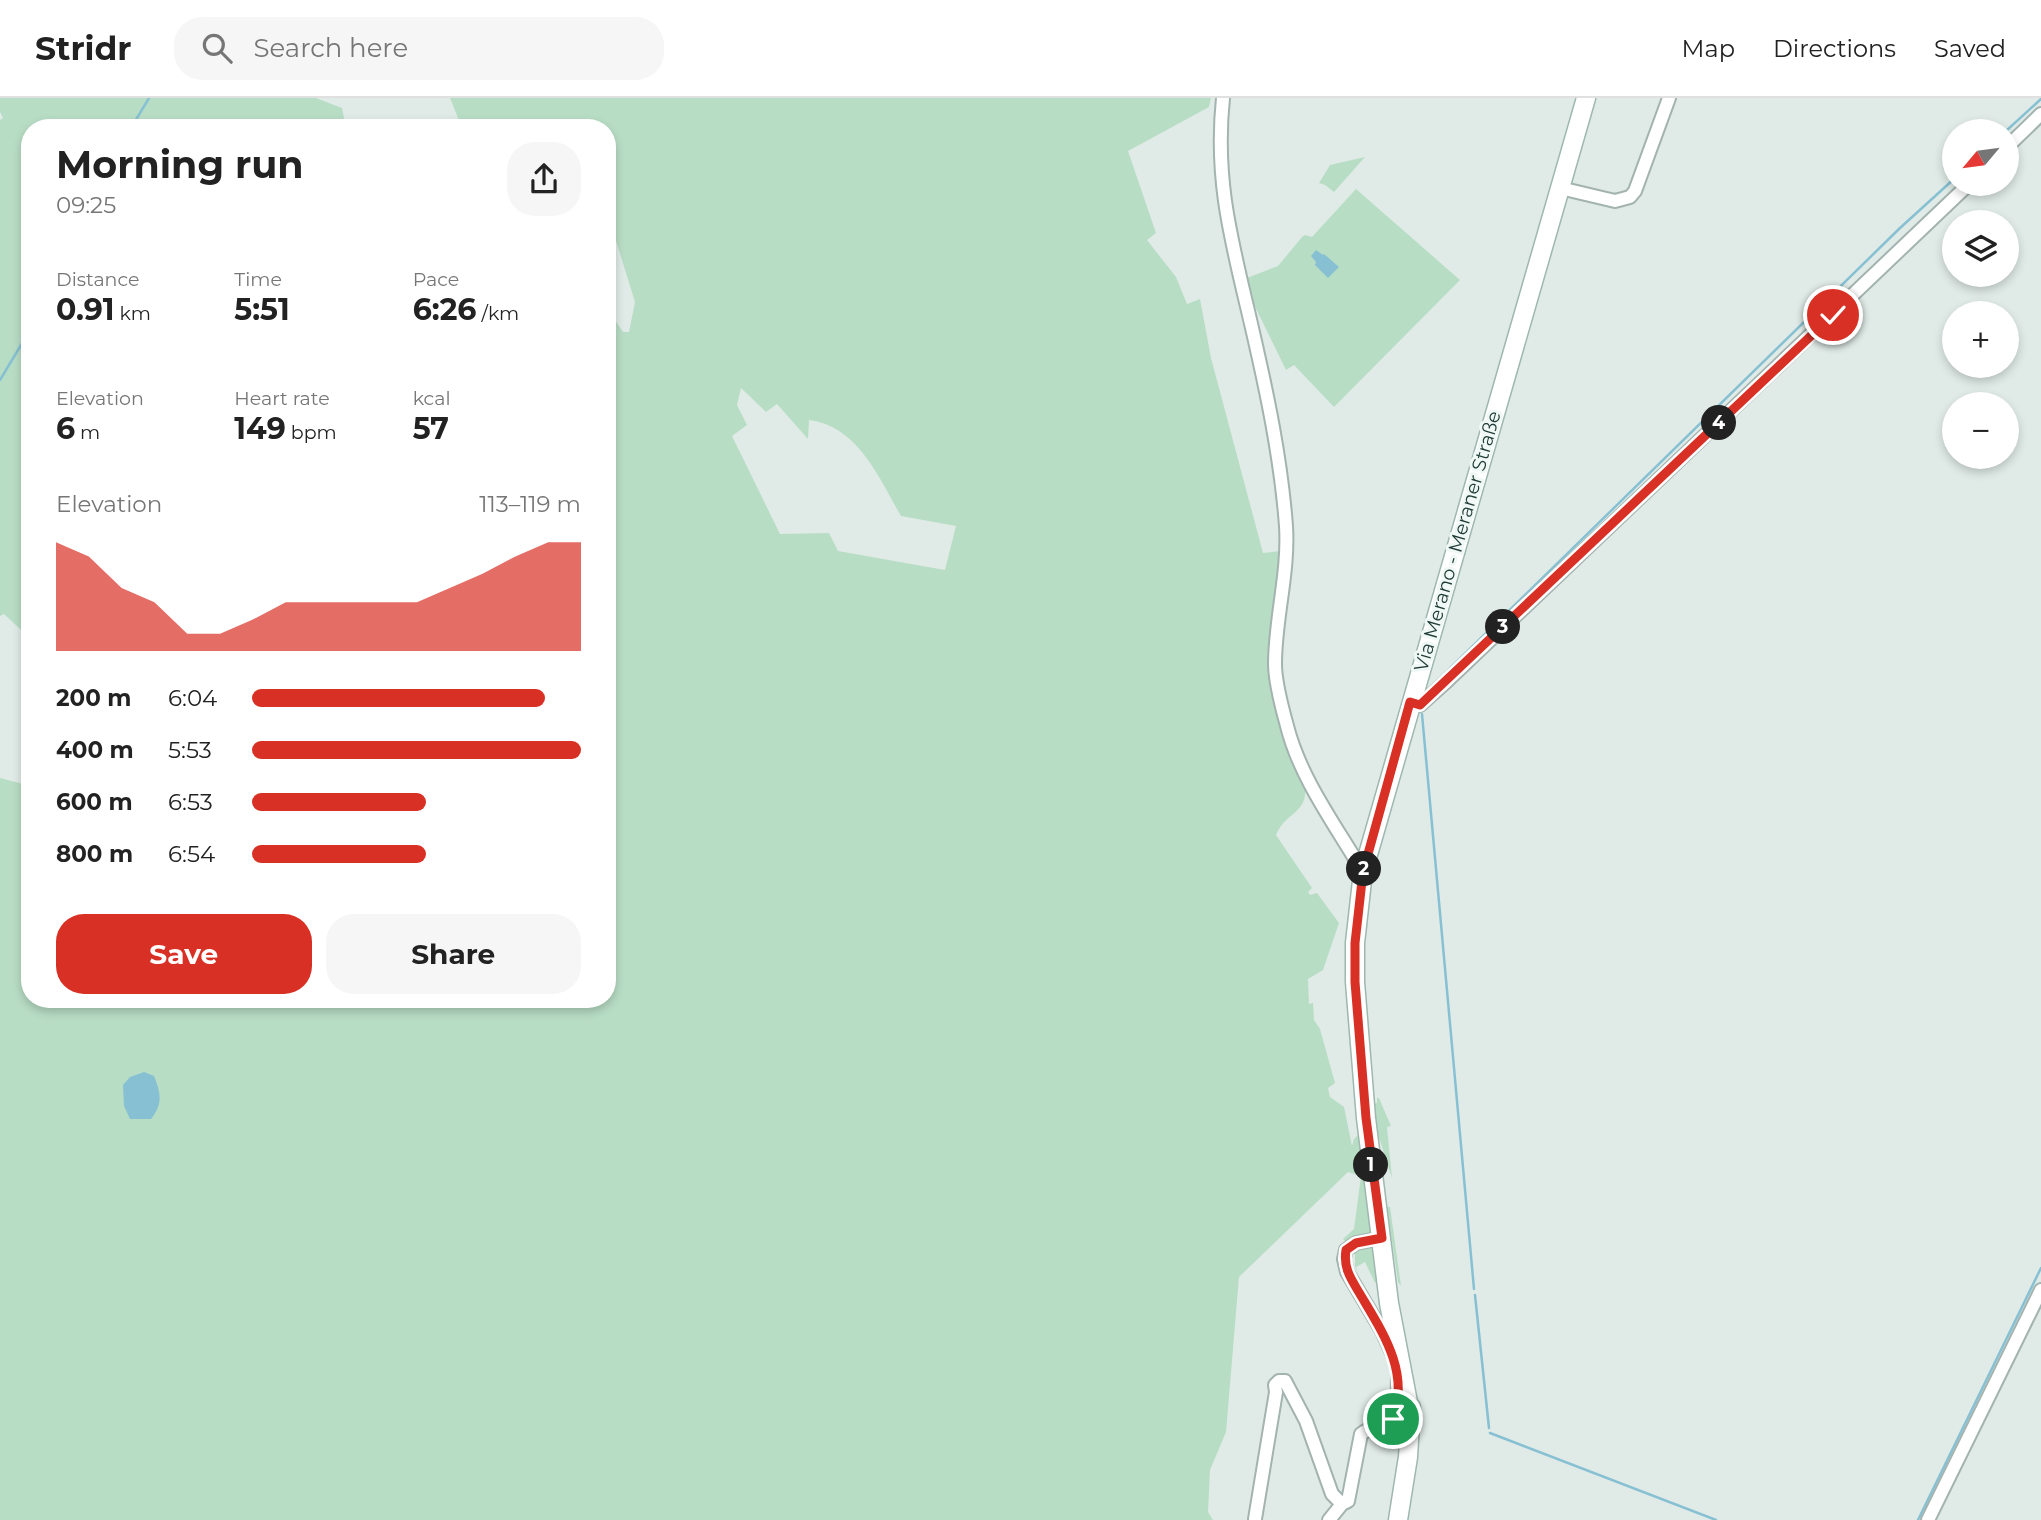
<!DOCTYPE html>
<meta charset="utf-8">
<style>
:root{--surface:#fff;--page:#f6f6f6;--text:#222;--muted:#767676;--line:#e0e0e0;--accent:#d93025}
body{margin:0;font-family:Montserrat,sans-serif;background:var(--page);color:var(--text);height:100vh;display:flex;flex-direction:column;font-size:26px;white-space:nowrap}
*{box-sizing:border-box;margin:0}
p{font-size:23px;color:var(--muted)}
.icon{flex:none;width:38px;height:38px;fill:none;stroke:currentColor;stroke-width:2;stroke-linecap:round;stroke-linejoin:round}
.map{position:relative;flex:1;overflow:hidden}
.drawer{position:absolute;left:21px;top:21px;width:595px;height:889px;display:flex;flex-direction:column;background:var(--surface);border-radius:28px;box-shadow:0 4px 10px #0003}
.drawer>*{flex:none}
.needle{width:46px;rotate:241deg}
.buttons{position:absolute;left:1942px;top:21px;display:grid;gap:14px}
.buttons a{display:grid;place-items:center;width:77px;height:77px;border-radius:50%;background:var(--surface);box-shadow:0 4px 10px #0003;font-size:35px}
.pin{position:absolute;display:grid;place-items:center;width:60px;height:60px;color:#fff;margin:-30px;border:4px solid #fff;border-radius:50%;box-shadow:0 2px 7px #0007}
.km{position:absolute;width:35px;height:35px;margin:-18px;border-radius:50%;background:#222;color:#fff;font-size:19px;line-height:35px;text-align:center}
.round{display:grid;place-items:center;flex:none;width:74px;height:74px;border-radius:28px;background:var(--page)}
.headline{display:flex;align-items:center;justify-content:space-between;height:119px;padding:0 35px}
h1{font-size:38px;font-weight:700;line-height:52px}
.figures{display:grid;grid-template-columns:repeat(3,1fr);gap:10px;height:119px;padding:7px 35px}
.figures div{display:grid;align-content:center}
.figures b{font-size:30px;font-weight:700}
.figures small{font-size:19px;font-weight:400}
.figures p{font-size:19px}
.chart{height:196px;padding:14px 35px}
.chart p{display:flex;justify-content:space-between}
.chart svg{width:100%;height:126px;margin-top:7px;fill:var(--accent);opacity:.7}
.action{display:flex;gap:14px;margin-top:auto;padding:14px 35px}
.action a{flex:1;height:80px;border-radius:28px;background:var(--accent);color:#fff;font-size:28px;font-weight:700;line-height:80px;text-align:center}
.action a+a{background:var(--page);color:var(--text)}
ul{padding:0 35px;list-style:none;font-size:23px}
li{display:grid;grid-template-columns:112px 84px 1fr;align-items:center;height:52px}
li i{height:18px;border-radius:9px;background:var(--accent)}
header{display:flex;align-items:center;gap:42px;box-sizing:border-box;height:98px;padding:0 35px;background:var(--surface);border-bottom:2px solid var(--line)}
header strong{font-size:33px}
nav{display:flex;gap:38px;margin-inline-start:auto;font-size:24px}
.search{width:490px;height:63px;background:var(--page);display:flex;align-items:center;gap:18px;box-sizing:border-box;padding:0 24px;border-radius:28px;color:var(--muted);font-size:26px}
.map>svg:first-child{display:block}
</style>
<header>
<strong>Stridr</strong>
<div class="search"><svg class="icon" aria-label="search" viewBox="0 0 24 24"><circle cx="10" cy="10" r="6"/><path d="M15 15l6 6"/></svg>Search here</div>
<nav><a>Map</a><a>Directions</a><a>Saved</a></nav>
</header>
<div class="map">
<svg width="2041" height="1422" viewBox="0 0 2041 1422">
<rect width="100%" height="100%" fill="#e0ebe7"/>
<!-- green -->
<path fill="#b8ddc5" fill-rule="evenodd" d="M0,0H316L342,10L346,30H30V540L4,516L0,518V22L3,20L0,14Z
M450,0H1211L1209,9L1128,53L1156,135L1147,142L1176,179L1187,206L1200,201L1211,260L1263,455L1280,453L1270,569L1305,688C1308,716 1286,713 1276,737L1312,790L1308,794L1310,797L1317,795L1339,825L1323,872L1308,881L1309,906L1313,905L1314,922L1320,931L1335,985L1328,990L1330,999L1344,1009L1352,1048L1354,1041L1359,1036L1371,1133L1367,1137L1346,1144L1343,1141L1354,1131L1361,1078L1348,1074L1239,1179L1226,1334L1210,1372L1208,1414L1213,1422H0V680L23,686L30,670V901H607V214L611,216L623,234H629L635,204L613,133L607,128V30H462ZM741,290L766,314L777,306L808,341L809,322C858,328 879,380 901,418L956,428L945,472L838,453L829,435L780,436L732,338L747,327L737,307Z
M1365,59L1334,94L1325,87L1319,85L1330,67Z
M1356,91L1460,182L1334,309L1294,267L1286,272L1242,182L1278,168L1302,139L1305,137L1312,139Z
M1377,1000H1379L1391,1028L1387,1029L1392,1080L1375,1027L1373,1006L1377,1005Z
M1387,1109H1390L1401,1188L1398,1184Z
M1369,1148L1374,1150L1377,1159V1184L1375,1185L1365,1164L1356,1169L1358,1175L1355,1169V1154Z"/>
<!-- water -->
<path fill="#86c0d2" d="M1316,152L1323,157L1324,156L1339,169L1328,180L1315,167L1316,164L1311,158Z
M144,974L154,978C161,995 163,1006 151,1021H130L124,1008L123,987L130,979Z"/>
<g fill="none" stroke-linecap="round" stroke-linejoin="round">
<!-- stream -->
<path stroke="#86c0d2" stroke-width="2.5" d="M131,30L149,0
M2006,33L2041,1
M0,282L30,232
M1432,588L1900,130L1955,80
M1422,616L1474,1191
M1475,1197L1489,1330
M1490,1335L1716,1422
M1918,1422L2041,1170"/>
<!-- street casing -->
<g stroke="#a3b3af" stroke-width="16">
<path id="street" d="M1223,0C1214,85 1233,148 1252,230C1267,295 1281,361 1286,428C1289,475 1275,520 1275,566C1275,585 1282,610 1287,628C1300,680 1336,728 1363,774
M2007,49L2041,16
M1560,90L1615,103L1630,99L1635,93L1669,0
M1410,604L1420,607L1447,583L1969,86
M1382,1140L1356,1145L1346,1152L1344,1161L1347,1174L1382,1233L1393,1257
M1255,1421L1276,1294L1275,1287L1279,1283H1285L1306,1323L1332,1396L1342,1406L1348,1403L1361,1336C1369,1329 1378,1330 1387,1326C1401,1319 1397,1291 1398,1278
M1329,1422L1342,1406
M1928,1422L2041,1192"/>
</g>
<!-- secondary casing -->
<g stroke="#9eb7b0" stroke-width="21">
<path id="secondary" d="M1411,1320L1389,1205L1366,1020L1355,884V845L1363,774L1586,0
M1398,1422L1408,1359L1411,1309"/>
</g>
<!-- street -->
<use href="#street" stroke="#fff" stroke-width="12"/>
<!-- secondary -->
<use href="#secondary" stroke="#fff" stroke-width="18"/>
</g>
<g fill="none" stroke-linecap="round" stroke-linejoin="round">
<!-- route casing -->
<g stroke="#fff" stroke-width="14">
<path id="route" d="M1393,1321C1410,1274 1383,1235 1360,1196C1351,1181 1343,1170 1346,1152L1356,1145L1382,1140L1366,1020L1355,884V845L1363,774L1410,604L1420,607L1833,217"/>
</g>
<!-- route -->
<use href="#route" stroke="#d93025" stroke-width="9"/>
</g>
<g text-anchor="middle" stroke-width="6" stroke-linejoin="round" paint-order="stroke">
<!-- street labels -->
<g font-size="19" fill="#203c37" stroke="#f0f8f5">
<text transform="translate(1457 443) rotate(-74)" y="7">Via Merano - Meraner Straße</text>
</g>
</g>
</svg>
<div class="buttons">
<a><svg class="needle" viewBox="-14 -14 28 28"><path d="M0-13l5 13h-10z" fill="#e53935"/><path d="M0 13l5-13h-10z" fill="#767676"/></svg></a>
<a><svg class="icon" aria-label="layers" viewBox="0 0 24 24"><path d="M12 4l9 5-9 5-9-5zM3 14l9 5 9-5"/></svg></a>
<a>+</a>
<a>−</a>
</div>
<div class="pin" style="left:1393px;top:1321px;background:#1e9e55"><svg class="icon" aria-label="arrive" viewBox="0 0 24 24"><path d="M6 21V4h12l-3 4 3 4H6"/></svg></div>
<div class="pin" style="left:1833px;top:217px;background:#d93025"><svg class="icon" aria-label="check" viewBox="0 0 24 24"><path d="M5 12l5 5 9-10"/></svg></div>
<b class="km" style="left:1371px;top:1067px">1</b>
<b class="km" style="left:1364px;top:771px">2</b>
<b class="km" style="left:1503px;top:529px">3</b>
<b class="km" style="left:1719px;top:325px">4</b>
<section class="drawer">
<div class="headline"><div><h1>Morning run</h1><p>09:25</p></div><a class="round"><svg class="icon" aria-label="share" viewBox="0 0 24 24"><path d="M12 15V3M7 8l5-5 5 5M5 13v7h14v-7"/></svg></a></div>
<div class="figures">
<div><p>Distance</p><b>0.91<small> km</small></b></div>
<div><p>Time</p><b>5:51</b></div>
<div><p>Pace</p><b>6:26<small> /km</small></b></div>
</div>
<div class="figures">
<div><p>Elevation</p><b>6<small> m</small></b></div>
<div><p>Heart rate</p><b>149<small> bpm</small></b></div>
<div><p>kcal</p><b>57</b></div>
</div>
<div class="chart"><p><span>Elevation</span>113–119 m</p>
<svg viewBox="0 0 160 44" preserveAspectRatio="none"><path d="M0 44V6L10 11L20 22L30 27L40 38L50 38L60 33L70 27L80 27L90 27L100 27L110 27L120 22L130 17L140 11L150 6L160 6V44z"/></svg>
</div>
<ul>
<li><b>200 m</b>6:04<i style="width:89%"></i></li>
<li><b>400 m</b>5:53<i style="width:100%"></i></li>
<li><b>600 m</b>6:53<i style="width:53%"></i></li>
<li><b>800 m</b>6:54<i style="width:53%"></i></li>
</ul>
<div class="action"><a>Save</a><a>Share</a></div>
</section>
</div>
